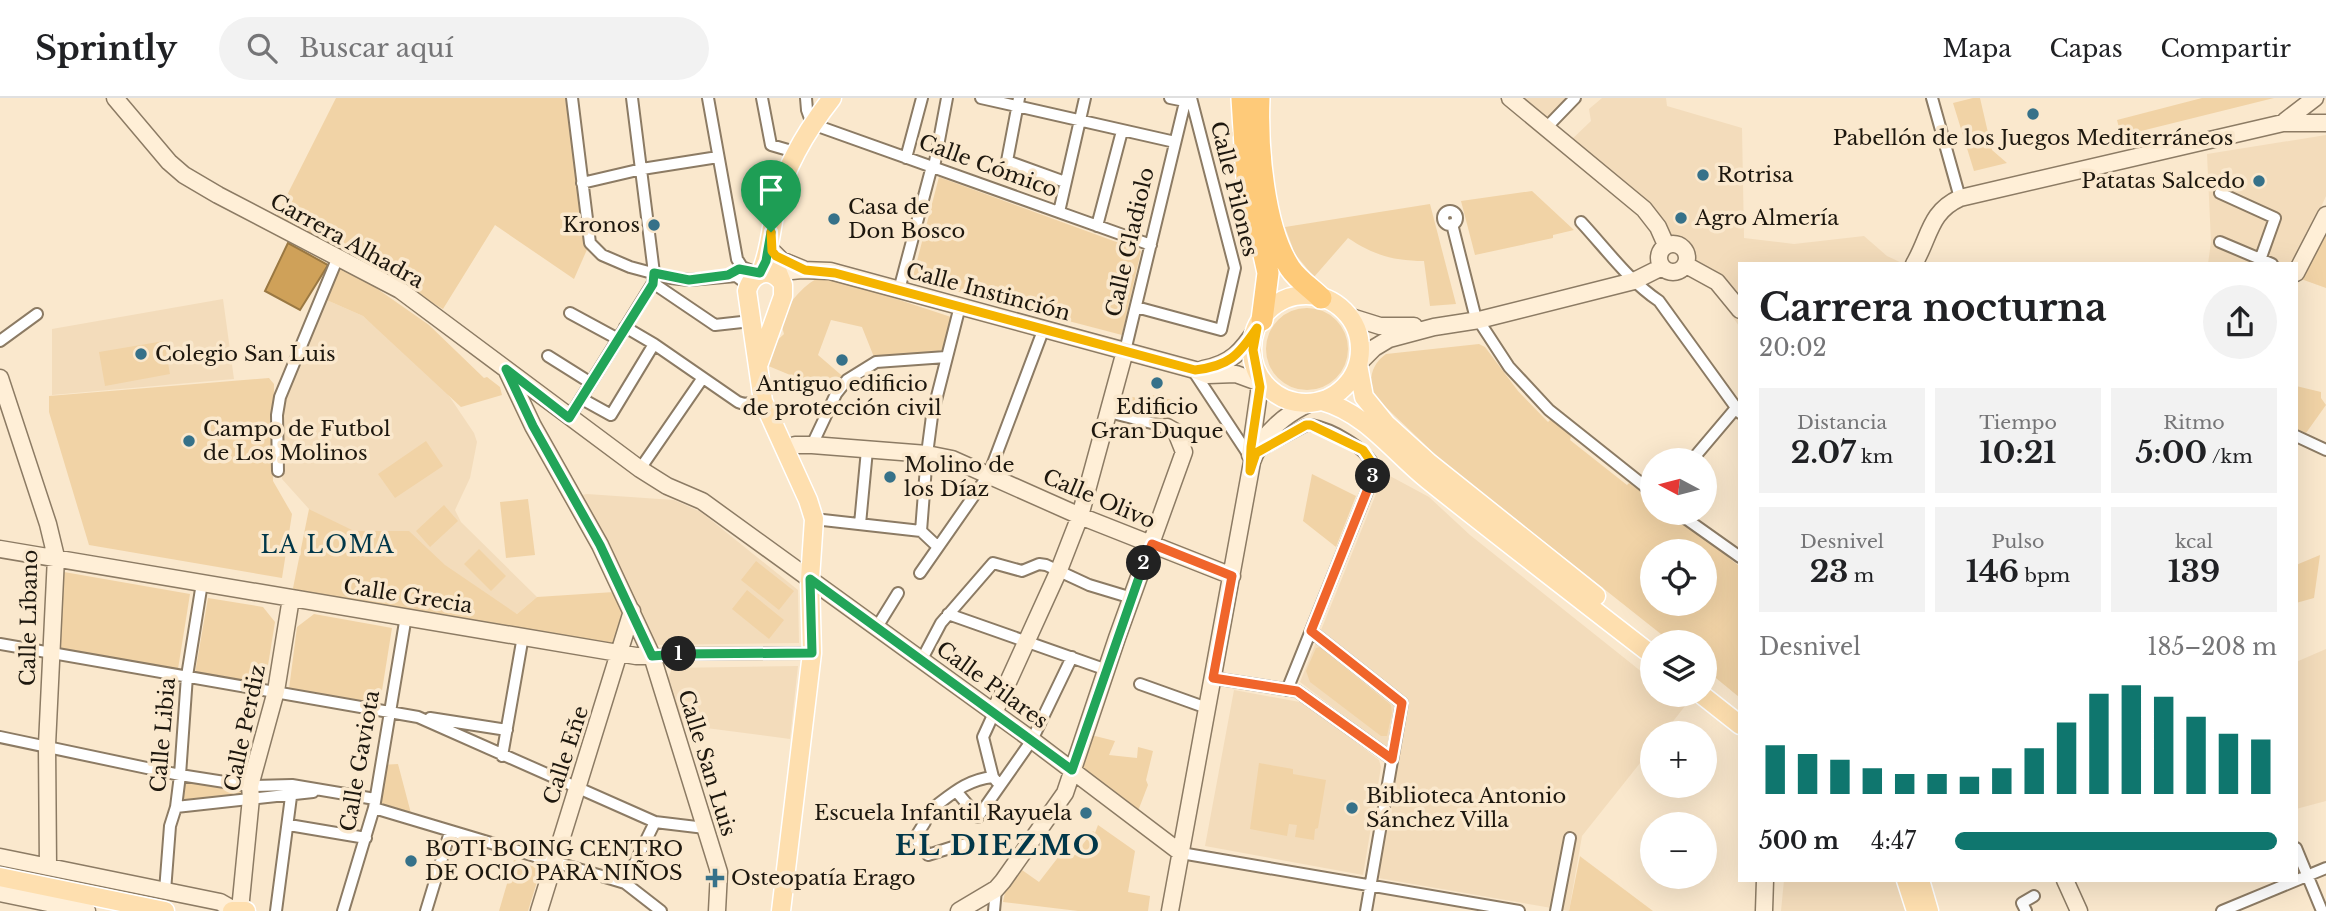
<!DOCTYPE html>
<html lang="es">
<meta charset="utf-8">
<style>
:root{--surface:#fff;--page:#f2f2f2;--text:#202124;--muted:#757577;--line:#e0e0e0;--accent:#0f766e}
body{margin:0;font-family:"Libre Baskerville",serif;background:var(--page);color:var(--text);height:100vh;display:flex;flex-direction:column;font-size:26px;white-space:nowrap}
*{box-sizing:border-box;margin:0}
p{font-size:23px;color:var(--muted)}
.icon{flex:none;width:38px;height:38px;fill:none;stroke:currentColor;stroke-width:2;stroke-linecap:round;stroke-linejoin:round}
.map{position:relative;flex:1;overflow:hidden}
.details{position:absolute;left:1738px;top:164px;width:560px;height:620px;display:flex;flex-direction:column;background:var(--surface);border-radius:0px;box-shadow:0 7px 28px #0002}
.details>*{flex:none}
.needle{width:46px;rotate:277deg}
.fabs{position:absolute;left:1640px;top:350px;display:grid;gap:14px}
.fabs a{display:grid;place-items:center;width:77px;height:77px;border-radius:50%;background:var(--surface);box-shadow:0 7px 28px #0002;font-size:35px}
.pin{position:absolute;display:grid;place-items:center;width:60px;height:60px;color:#fff;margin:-72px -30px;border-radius:50% 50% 50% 0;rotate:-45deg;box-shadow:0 0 7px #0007}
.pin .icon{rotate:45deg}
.km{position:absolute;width:35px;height:35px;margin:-18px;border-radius:50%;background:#222;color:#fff;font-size:19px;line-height:35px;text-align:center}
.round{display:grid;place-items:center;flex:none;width:74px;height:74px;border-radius:37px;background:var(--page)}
.overview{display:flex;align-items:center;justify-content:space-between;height:119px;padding:0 21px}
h1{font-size:38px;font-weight:800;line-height:52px}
.metrics{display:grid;grid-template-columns:repeat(3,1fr);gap:10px;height:119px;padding:7px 21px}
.metrics div{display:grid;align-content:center;border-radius:0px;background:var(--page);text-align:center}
.metrics b{font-size:30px;font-weight:800}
.metrics small{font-size:19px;font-weight:400}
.metrics p{font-size:19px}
.chart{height:196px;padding:14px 21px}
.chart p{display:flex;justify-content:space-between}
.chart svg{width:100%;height:126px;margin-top:7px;stroke:var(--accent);stroke-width:6}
ul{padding:0 21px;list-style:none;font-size:23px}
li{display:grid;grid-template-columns:112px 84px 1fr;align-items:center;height:52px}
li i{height:18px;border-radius:9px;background:var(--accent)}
header{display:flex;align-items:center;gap:42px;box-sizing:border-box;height:98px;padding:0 35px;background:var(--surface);border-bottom:2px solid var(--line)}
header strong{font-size:33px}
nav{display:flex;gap:38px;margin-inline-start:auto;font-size:24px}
.search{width:490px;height:63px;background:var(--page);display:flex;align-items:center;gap:18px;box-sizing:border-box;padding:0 24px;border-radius:38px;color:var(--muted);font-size:26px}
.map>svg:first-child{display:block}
</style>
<header>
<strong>Sprintly</strong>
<div class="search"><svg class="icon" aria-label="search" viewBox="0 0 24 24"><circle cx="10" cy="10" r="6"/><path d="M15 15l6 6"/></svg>Buscar aquí</div>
<nav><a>Mapa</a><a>Capas</a><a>Compartir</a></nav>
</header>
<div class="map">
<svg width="2326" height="813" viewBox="0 0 2326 813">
<rect width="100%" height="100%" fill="#fae8cd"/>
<!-- built -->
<path fill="#f3dcbb" d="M1512,0H1572L1549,25L1570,43L1591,23L1589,11L1602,0H1666L1667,8L1742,30L1744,140L1794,146L1864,138L1887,158L1904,166H1740L1739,228L1707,183L1645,122Z
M2326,37V98L2296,166H2208L2211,144L2207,56Z
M322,200L363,218L441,286L474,335L477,344L470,380L455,412L461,424L537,499L517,516L309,411L282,381L277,317Z
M223,201L234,281L52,297V231Z
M1390,378L1429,399L1470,437L1652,582V597H1671L1685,608L1664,635H1652V650L1582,738L1569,813L1378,780L1399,660L1300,584L1382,381Z
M587,396L674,402L701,414L798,492L799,545L652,547L581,401L582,397Z
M2326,551V703L2296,711V564Z
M798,568L790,641L683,627L668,581L672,570Z
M1234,592L1305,605L1379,662L1381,669L1363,777L1205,748Z
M1784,782H1901L1912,813H1781Z"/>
<!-- green -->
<path fill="#f1d3a6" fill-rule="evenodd" d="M336,0H565L589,147L574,181L495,127L443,211L277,117Z
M1973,0H1980L1992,52L2007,65L1974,73L1953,5Z
M2202,0H2274L2121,38L2117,22Z
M939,79L1141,153L1122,237L1057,220L1058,215L1028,205L1026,212L1004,206L1006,199L973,190L964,195L912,182Z
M1532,93L1574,132L1553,137V140L1475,157L1461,103Z
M1430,106L1456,206L1430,208L1424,163C1394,163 1373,157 1348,140L1314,179L1295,156L1285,129Z
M2326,137V190L2301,181Z
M339,164L429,227L484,280L487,279L500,289L502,297L461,309L363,218L322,200Z
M824,177L957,221L946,259L876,264L862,229L831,222L818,257L847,282L836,296L766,267V253L784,236L780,222C791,202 803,186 824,177Z
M1266 251a41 41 0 1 1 82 0a41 41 0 1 1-82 0Z
M164,243L170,276L105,288L99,254Z
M1479,246L1485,249L1518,293L1548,324L1551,321L1571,338L1570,342L1627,387L1629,385C1641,394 1652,399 1652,415C1685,415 1714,449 1739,468V599L1705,571L1704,544H1671L1440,361L1373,297C1369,280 1371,267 1386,256ZM1652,453H1704V506H1652Z
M269,280L274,286L273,383L292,416L282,480L89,447L49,314V298Z
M2296,288L2321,294V300L2326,307L2306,335L2296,331Z
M1124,297L1150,303L1152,297L1176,303L1165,320L1121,309Z
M426,343L443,368L395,400L378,376Z
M1312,376L1356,398L1336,449L1303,423Z
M528,401L535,457L506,460L500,404Z
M444,407L458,423L430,449L416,433Z
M309,411L354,433H409L445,467L517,516L537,499L614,494L626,513L616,548L291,500Z
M479,451L506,478L491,493L464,466Z
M2320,457L2314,500L2296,505V467Z
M756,463L794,493L779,512L741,482Z
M64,474L190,496L178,571L60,550Z
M747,492L784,522L769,541L732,511Z
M208,500L263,509L275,524L265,586L195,575Z
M314,516L392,530L380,605L289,591L297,529Z
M1320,549L1391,607L1392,615L1387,638H1381L1310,584L1306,573L1316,550Z
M1091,637L1115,643L1109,657L1137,660L1138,649L1153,653L1146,682L1148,687L1138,713L1081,671Z
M1259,665L1293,671V676L1326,682L1318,730L1315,731L1314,742L1295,739L1297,727L1289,726L1287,738L1250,731Z
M398,666L413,723L374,710L380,667Z
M180,677L250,688L251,700L176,709Z
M1098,727L1135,753L1128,794L1150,798L1148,813H1078L1003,804L1005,794L1022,772L1039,784L1063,753L1073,759L1093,733L1095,735Z
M1580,758L1581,759L1653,813H1569Z
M514,762L541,771L528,813H499Z"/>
<!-- water -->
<path fill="#cfa159" stroke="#9a7842" stroke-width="2" d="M288,145L328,167L300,212L265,193Z"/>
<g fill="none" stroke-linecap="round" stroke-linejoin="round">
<!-- street casing -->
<g stroke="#8c7b64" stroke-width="14">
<path id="street" d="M572,0L590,145L602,157L630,169L671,180L689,182L736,178L744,184L747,195
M708,0L737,161L742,169L759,176
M762,0L771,47L795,54
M806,0L807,12L812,26L1151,147
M981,0L1175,44
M1019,0L1007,63L1065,84
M1170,0L1185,3
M1932,0L1960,100
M1546,30L1575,0
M906,60L922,0
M934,69L947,0
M582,85L642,71L718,59
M2220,95L2275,120L2260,162
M1443 120a7 7 0 1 1 14 0a7 7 0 1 1-14 0Z
M1059,114L1085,0
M1581,124C1606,151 1629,183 1659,203L1740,315
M1452,126L1475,217L1509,269L1549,312L1652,394
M1097,128L1122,33
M2220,144L2272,166
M653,185L715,227L751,223
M899,192L932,68
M1136,209L1221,232L1235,170L1191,0
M570,215L618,241
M625,229L654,246L738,304L744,306L763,303
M0,243L37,216
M1125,253L1186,0
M548,258L591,285
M1192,271L1250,359
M582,301L611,317L654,246
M1109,314L1167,329
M569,320L653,185L654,175L632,0
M2296,338L2326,352
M812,347L836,296L847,282L876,264L946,259
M1257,354L1306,327H1311C1332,331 1365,349 1374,368L1370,386L1287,592
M1692,362L1736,310
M640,371L702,281
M278,373L277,317L280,299L338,159
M1678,415L1740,459
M814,421L921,433
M860,426L867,352
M938,449L921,433L927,356L932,318L960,208
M920,475L989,376L1044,230
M948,516L1107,572
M877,529L898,495
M1311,533L1402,605L1366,813
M0,546L418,619L655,724L705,730
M652,558L669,556L812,555
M922,561L941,525L993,465L1022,473L1039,466L1046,467L1089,487L1132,500
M1213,580L1297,593L1392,661
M1140,586L1207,610
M994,615L983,639L993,679L997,684
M430,620L507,632
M0,639L180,677L250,688L292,687L375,701
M502,658L523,538
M956,693L978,719L1032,642L1072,559
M176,709L313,694
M374,710L625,785L661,813
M289,727L366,740
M970,746L956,748L928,757L915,740L925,724L926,715C949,699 964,682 993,679
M2296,750L2322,813
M1181,755L1519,813
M625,785L655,724
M165,793L170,728L176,709L180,677L187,578L202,485
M276,813L292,691
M343,813L374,710L406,518
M426,813L450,734
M994,813L996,791
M1556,813L1570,740
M2026,813L2022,805L2034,798
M2222,813L2326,770"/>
</g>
<!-- secondary casing -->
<g stroke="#8c7b64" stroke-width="19">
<path id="secondary" d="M115,0L169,64L184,77L218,97L400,192L640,371L667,388L702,403L1032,642L1181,755
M1510,0L1644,111L1658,129L1666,147
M2285,23L2315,0
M1659 160a14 14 0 1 1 28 0a14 14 0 1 1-28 0Z
M772,153L781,162L803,171
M1914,166C1930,139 1929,114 1960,100L2283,25H2326
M1686,167L1717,184L1740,212
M770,175L802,172L830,173L1195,272L1208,277L1236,276L1266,287
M2296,175L2326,117
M1348,218L1380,228H1414
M1358,266L1374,250L1389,241L1434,229L1479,222L1634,183L1662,169
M1203,271C1231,266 1242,253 1257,230
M507,273L533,328L600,447L652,558L719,774L717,813
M0,280L48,426L56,459L47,647L48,769
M785,351L795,347H812L927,356L952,361L1080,418L1232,478
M1250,357L1259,294V277
M0,451L636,558H652
M994,615L1059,472L1080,418L1125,253
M0,759L220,804L234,812
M2065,782L2079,813
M0,795L87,813
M240,812L251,700L250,688L276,593L291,500
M539,813L632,513
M959,813L996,791L1003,783L1065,695L1117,540L1184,354L1176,334L1167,329
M1170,813L1252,364C1262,335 1284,317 1310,305
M1764,813L1765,782"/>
</g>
<!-- primary casing -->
<g stroke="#fff" stroke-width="21">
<path id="primary" d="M760,175C769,159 772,126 776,106C786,66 807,32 832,0
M1252 251a54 54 0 1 1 108 0a54 54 0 1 1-108 0Z
M759,265L783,198V187L777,172
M1358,267L1364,299L1386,326L1428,364L1596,498
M1322,303C1366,315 1394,355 1428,382C1502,441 1577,499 1652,557
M1702,597L1740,627
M0,779L165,813
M1906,782L1916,813
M1920,782L1929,813
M232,813H246
M781,813L812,555L810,481L814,421L808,402L763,303L747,193C751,176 768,168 781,183"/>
</g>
<!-- highway casing -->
<g stroke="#fff" stroke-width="24">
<path id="highway" d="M1242,0L1247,80L1268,175L1262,222
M1259,0C1257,47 1263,130 1290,170C1298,182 1311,190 1321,200"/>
</g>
<!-- street -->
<use href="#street" stroke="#fff" stroke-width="10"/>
<!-- secondary -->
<use href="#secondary" stroke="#ffefd7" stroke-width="16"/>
<!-- primary -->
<use href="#primary" stroke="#fedfaf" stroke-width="18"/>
<!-- highway -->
<use href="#highway" stroke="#feca79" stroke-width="21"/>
</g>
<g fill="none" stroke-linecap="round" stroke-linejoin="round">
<!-- split-1 casing -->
<g stroke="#fff" stroke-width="14">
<path id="split-1" d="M679,556L652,558L600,447L533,328L506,271L569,320L653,186L654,175L689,182L728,177L739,171L760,175L766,163L771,134"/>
</g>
<!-- split-2 casing -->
<g stroke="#fff" stroke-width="14">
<path id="split-2" d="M679,556L812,555L810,481L1072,672L1144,465"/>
</g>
<!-- split-3 casing -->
<g stroke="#fff" stroke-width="14">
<path id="split-3" d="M1144,465L1152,446L1232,478L1213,580L1297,593L1392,661L1402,605L1311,533L1373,378"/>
</g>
<!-- split-4 casing -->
<g stroke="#fff" stroke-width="14">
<path id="split-4" d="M771,134L772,153L776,158L805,172L835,175L1195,272C1229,268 1238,258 1257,230L1253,252L1260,289L1251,349L1250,373L1256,355L1306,327H1311L1363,352L1374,368L1373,378"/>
</g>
<!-- split-1 -->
<use href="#split-1" stroke="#22a559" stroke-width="9"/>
<!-- split-2 -->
<use href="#split-2" stroke="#22a559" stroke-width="9"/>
<!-- split-3 -->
<use href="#split-3" stroke="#f0652b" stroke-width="9"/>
<!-- split-4 -->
<use href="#split-4" stroke="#f5b400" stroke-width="9"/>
</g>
<!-- markers -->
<g fill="#367189" stroke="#fae8cd" stroke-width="2.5">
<circle cx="2033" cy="16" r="7"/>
<circle cx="1703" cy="77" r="7"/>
<circle cx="2259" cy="83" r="7"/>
<circle cx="1681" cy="120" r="7"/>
<circle cx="834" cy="121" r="7"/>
<circle cx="654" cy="127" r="7"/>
<circle cx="141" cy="256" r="7"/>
<circle cx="842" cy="262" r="7"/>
<circle cx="1157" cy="285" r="7"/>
<circle cx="189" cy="343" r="7"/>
<circle cx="890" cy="379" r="7"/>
<circle cx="1352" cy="710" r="7"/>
<circle cx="1086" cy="715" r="7"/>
<circle cx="411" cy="763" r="7"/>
<path d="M711.5 769.5h7v7h7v7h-7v7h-7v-7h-7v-7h7z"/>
</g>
<g text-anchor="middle" stroke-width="7" stroke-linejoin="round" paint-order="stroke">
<!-- poi labels -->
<g font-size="21" fill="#1d170e" stroke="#fae8cd" text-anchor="start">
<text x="2033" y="47" text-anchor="middle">Pabellón de los Juegos Mediterráneos</text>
<text x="1717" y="84">Rotrisa</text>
<text x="2245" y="90" text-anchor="end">Patatas Salcedo</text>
<text x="848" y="116">Casa de<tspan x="848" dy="24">Don Bosco</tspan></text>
<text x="1695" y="127">Agro Almería</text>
<text x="640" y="134" text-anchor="end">Kronos</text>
<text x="155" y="263">Colegio San Luis</text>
<text x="842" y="293" text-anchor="middle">Antiguo edificio<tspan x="842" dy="24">de protección civil</tspan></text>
<text x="1157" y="316" text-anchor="middle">Edificio<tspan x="1157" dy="24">Gran Duque</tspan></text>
<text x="203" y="338">Campo de Futbol<tspan x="203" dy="24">de Los Molinos</tspan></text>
<text x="904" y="374">Molino de<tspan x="904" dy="24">los Díaz</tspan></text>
<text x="1366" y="705">Biblioteca Antonio<tspan x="1366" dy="24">Sánchez Villa</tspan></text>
<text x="1072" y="722" text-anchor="end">Escuela Infantil Rayuela</text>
<text x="425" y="758">BOTI BOING CENTRO<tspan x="425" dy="24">DE OCIO PARA NIÑOS</tspan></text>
<text x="731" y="787">Osteopatía Erago</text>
</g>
<!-- street labels -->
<g font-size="21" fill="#1d170e" stroke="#fae8cd">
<text transform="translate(988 68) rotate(20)" y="7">Calle Cómico</text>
<text transform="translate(1234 91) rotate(76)" y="7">Calle Pilones</text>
<text transform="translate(347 143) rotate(29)" y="7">Carrera Alhadra</text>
<text transform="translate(1130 144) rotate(-77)" y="7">Calle Gladiolo</text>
<text transform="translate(988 194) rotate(15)" y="7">Calle Instinción</text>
<text transform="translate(1099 401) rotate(23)" y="7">Calle Olivo</text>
<text transform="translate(408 498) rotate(9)" y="7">Calle Grecia</text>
<text transform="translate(29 520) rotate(-89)" y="7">Calle Líbano</text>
<text transform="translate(992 587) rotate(36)" y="7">Calle Pilares</text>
<text transform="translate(245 630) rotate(-78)" y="7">Calle Perdiz</text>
<text transform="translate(163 637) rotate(-85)" y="7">Calle Libia</text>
<text transform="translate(566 657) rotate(-72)" y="7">Calle Eñe</text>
<text transform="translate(360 663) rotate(-80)" y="7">Calle Gaviota</text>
<text transform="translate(707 665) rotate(73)" y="7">Calle San Luis</text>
</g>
<!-- neighbourhood labels -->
<g font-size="23" letter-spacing="2" fill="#013749" stroke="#fae8cd">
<text x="328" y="455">LA LOMA</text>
</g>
<!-- district labels -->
<g font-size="28" font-weight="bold" letter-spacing="2" fill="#013749" stroke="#fae8cd">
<text x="998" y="757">EL DIEZMO</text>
</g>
</g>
</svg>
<div class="fabs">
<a><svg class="needle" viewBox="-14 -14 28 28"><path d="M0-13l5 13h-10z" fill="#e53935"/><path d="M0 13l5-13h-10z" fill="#757577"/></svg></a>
<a><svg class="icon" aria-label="locate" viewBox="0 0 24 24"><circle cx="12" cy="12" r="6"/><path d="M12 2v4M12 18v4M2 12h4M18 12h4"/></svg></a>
<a><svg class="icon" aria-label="layers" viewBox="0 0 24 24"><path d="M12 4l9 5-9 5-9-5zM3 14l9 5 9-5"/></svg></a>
<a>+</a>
<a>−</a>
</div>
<div class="pin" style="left:771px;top:134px;background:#1e9e55"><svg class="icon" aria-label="arrive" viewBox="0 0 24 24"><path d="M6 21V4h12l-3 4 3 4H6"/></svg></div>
<b class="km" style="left:679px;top:556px">1</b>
<b class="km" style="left:1144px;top:465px">2</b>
<b class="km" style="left:1373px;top:378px">3</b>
<section class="details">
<div class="overview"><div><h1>Carrera nocturna</h1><p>20:02</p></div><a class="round"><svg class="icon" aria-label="share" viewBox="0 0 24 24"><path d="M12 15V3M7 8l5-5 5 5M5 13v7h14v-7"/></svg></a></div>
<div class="metrics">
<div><p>Distancia</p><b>2.07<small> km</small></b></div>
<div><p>Tiempo</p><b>10:21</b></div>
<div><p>Ritmo</p><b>5:00<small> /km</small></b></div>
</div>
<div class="metrics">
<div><p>Desnivel</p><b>23<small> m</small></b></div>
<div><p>Pulso</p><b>146<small> bpm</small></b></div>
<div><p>kcal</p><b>139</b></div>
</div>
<div class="chart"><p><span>Desnivel</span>185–208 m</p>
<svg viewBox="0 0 160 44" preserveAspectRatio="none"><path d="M5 44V27M15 44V30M25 44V32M35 44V35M45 44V37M55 44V37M65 44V38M75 44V35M85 44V28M95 44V19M105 44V9M115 44V6M125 44V10M135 44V17M145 44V23M155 44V25"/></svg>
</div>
<ul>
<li><b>500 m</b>4:47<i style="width:100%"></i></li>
</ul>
</section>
</div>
